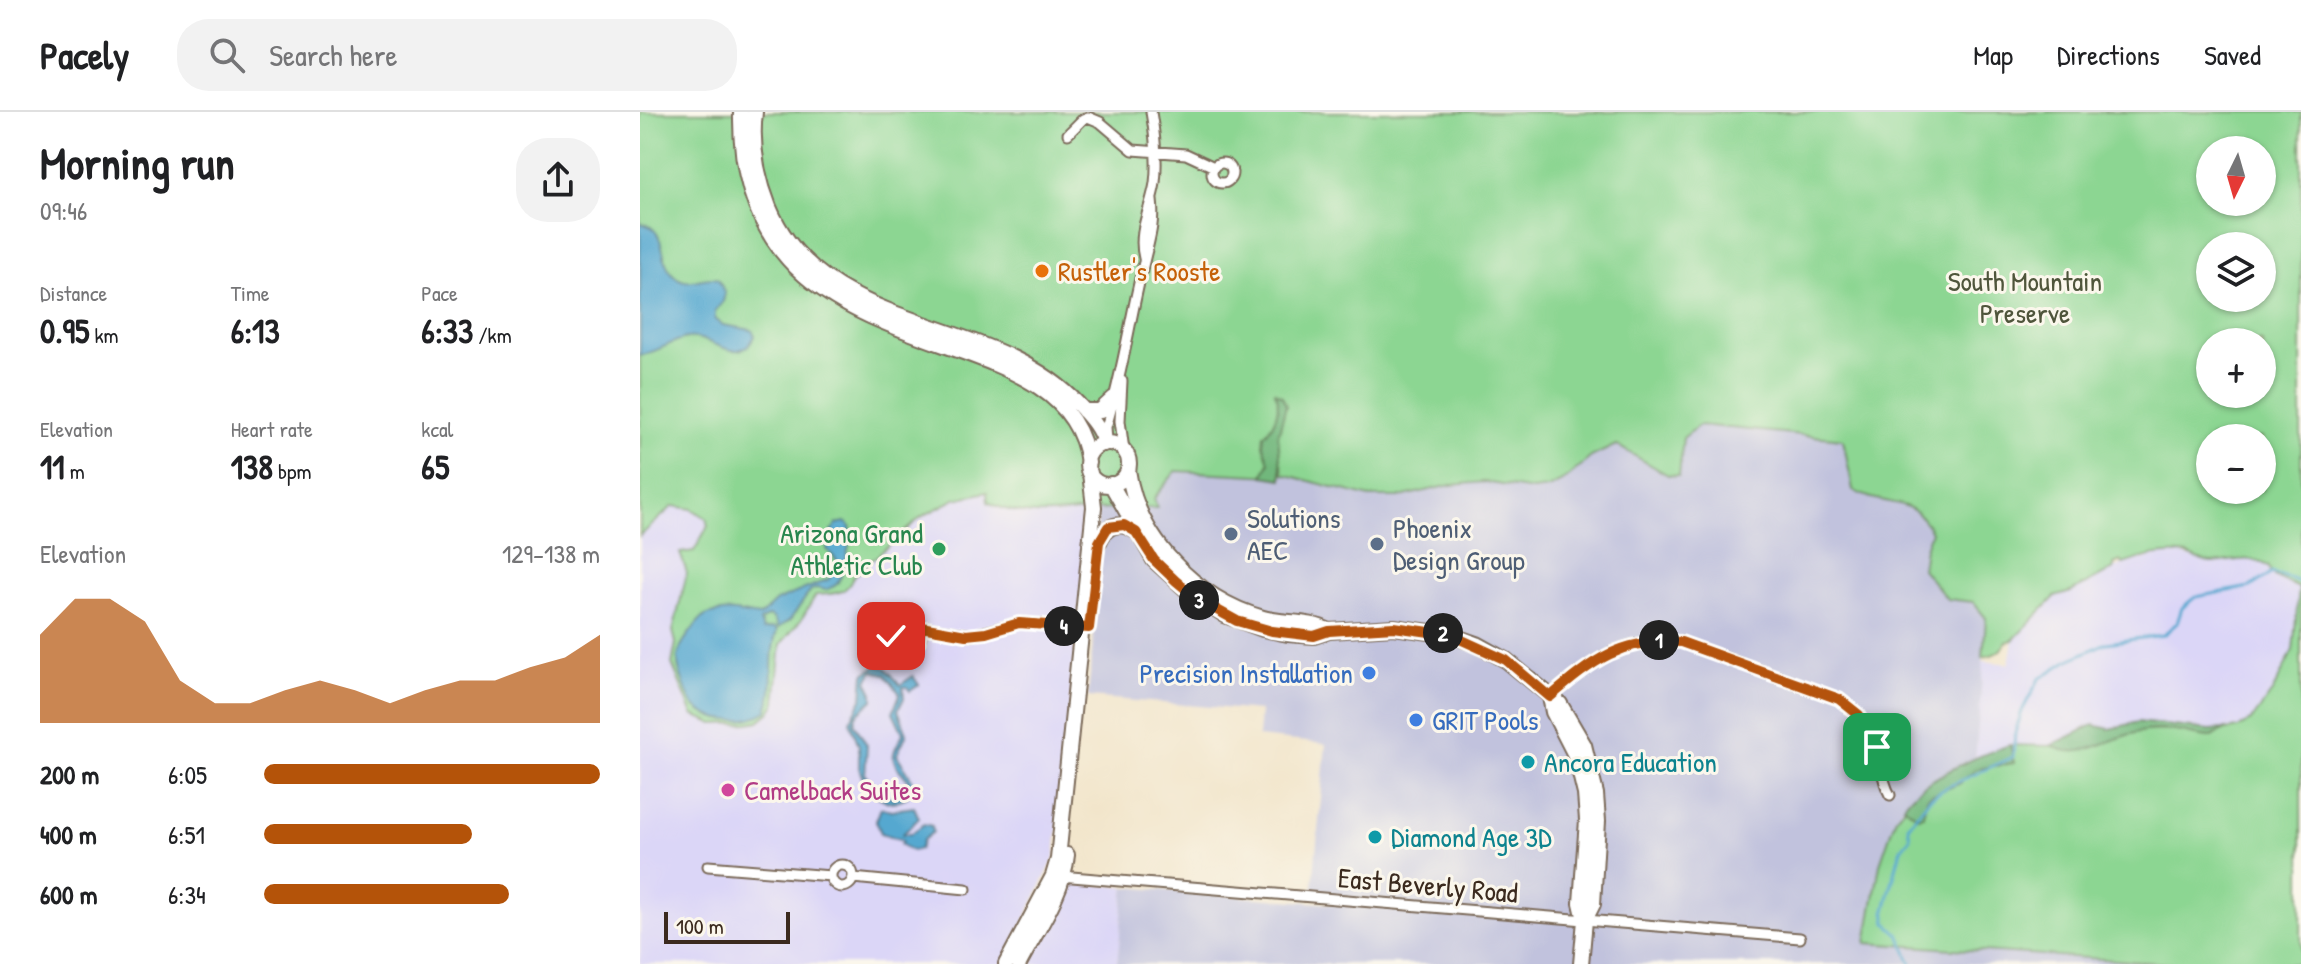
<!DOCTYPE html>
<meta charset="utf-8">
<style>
:root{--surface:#fff;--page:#f2f2f2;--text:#202124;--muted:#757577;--line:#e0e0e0;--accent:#b45309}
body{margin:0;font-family:"Patrick Hand",sans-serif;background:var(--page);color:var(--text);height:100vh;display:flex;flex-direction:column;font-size:30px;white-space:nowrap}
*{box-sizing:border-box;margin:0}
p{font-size:26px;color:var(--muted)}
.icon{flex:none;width:44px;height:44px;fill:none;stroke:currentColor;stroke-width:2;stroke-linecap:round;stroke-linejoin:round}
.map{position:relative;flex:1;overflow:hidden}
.side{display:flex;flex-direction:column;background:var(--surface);width:640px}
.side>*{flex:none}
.needle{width:52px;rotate:185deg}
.fabs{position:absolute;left:1556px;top:24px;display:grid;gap:16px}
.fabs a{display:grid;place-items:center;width:80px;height:80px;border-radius:50%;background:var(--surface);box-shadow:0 2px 6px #0004;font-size:40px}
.scale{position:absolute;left:24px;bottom:20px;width:126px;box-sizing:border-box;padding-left:8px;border:4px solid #3b2a1e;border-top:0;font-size:22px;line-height:28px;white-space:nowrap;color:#3b2a1e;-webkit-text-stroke:6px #fbf7ec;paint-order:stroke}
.pin{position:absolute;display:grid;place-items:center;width:68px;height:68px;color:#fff;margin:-34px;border-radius:16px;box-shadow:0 4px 12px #0006}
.km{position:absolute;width:40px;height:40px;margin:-20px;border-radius:50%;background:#222;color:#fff;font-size:22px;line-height:40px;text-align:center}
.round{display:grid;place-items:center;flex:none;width:84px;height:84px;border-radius:32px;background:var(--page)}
.overview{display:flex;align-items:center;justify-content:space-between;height:136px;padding:0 40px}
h1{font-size:44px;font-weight:700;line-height:60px}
.metrics{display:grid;grid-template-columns:repeat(3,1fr);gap:12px;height:136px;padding:8px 40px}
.metrics div{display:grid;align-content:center}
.metrics b{font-size:34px;font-weight:700}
.metrics small{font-size:22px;font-weight:400}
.metrics p{font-size:22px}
.chart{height:224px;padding:16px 40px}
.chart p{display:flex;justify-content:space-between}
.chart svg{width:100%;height:144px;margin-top:8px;fill:var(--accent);opacity:.7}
ul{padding:0 40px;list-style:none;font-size:26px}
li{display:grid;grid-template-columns:128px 96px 1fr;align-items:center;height:60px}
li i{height:20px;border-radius:10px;background:var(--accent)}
header{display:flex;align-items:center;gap:48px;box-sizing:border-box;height:112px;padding:0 40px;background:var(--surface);border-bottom:2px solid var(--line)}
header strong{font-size:38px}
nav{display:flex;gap:44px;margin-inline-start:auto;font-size:28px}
.search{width:560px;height:72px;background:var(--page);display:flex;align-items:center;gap:20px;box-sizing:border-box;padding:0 28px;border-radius:32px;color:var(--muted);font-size:30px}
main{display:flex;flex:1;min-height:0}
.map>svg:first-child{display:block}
</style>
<header>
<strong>Pacely</strong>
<div class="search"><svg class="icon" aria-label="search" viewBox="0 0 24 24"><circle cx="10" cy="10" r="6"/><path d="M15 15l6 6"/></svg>Search here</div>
<nav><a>Map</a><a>Directions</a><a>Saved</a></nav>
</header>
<main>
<section class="side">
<div class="overview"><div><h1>Morning run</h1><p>09:46</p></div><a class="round"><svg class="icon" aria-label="share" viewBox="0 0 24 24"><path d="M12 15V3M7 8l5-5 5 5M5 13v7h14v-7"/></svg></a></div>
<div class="metrics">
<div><p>Distance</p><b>0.95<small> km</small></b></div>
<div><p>Time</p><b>6:13</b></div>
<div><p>Pace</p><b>6:33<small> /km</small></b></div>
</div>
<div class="metrics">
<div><p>Elevation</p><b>11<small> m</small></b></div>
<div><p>Heart rate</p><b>138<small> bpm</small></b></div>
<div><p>kcal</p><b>65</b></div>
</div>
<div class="chart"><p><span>Elevation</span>129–138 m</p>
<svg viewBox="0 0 160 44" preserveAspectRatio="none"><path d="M0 44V17L10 6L20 6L30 13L40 31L50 38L60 38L70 34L80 31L90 34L100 38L110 34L120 31L130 31L140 27L150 24L160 17V44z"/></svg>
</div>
<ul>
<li><b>200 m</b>6:05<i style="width:100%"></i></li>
<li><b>400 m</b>6:51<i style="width:62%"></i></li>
<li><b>600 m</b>6:34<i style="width:73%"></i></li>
</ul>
</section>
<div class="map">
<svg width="1661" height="852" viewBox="0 0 1661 852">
<rect width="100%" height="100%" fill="#fbf7ec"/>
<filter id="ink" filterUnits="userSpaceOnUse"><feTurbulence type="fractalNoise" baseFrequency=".0125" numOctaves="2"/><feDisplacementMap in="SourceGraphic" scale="16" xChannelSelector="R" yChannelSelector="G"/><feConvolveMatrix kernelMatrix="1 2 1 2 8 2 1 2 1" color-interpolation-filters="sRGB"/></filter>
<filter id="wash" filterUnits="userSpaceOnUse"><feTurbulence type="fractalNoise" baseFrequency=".006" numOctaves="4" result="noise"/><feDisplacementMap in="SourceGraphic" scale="32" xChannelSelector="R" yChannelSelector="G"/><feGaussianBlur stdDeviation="1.8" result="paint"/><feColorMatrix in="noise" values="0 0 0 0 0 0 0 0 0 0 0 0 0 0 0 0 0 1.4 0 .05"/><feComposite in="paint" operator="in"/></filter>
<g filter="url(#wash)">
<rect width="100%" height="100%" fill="#f2e5ca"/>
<!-- built -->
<path fill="#dbd6f7" d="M451,377L415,745L363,852H0V417L24,393L49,389L72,406L45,468L33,519L36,531H138L175,481L292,379Z
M1525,442H1538L1570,451L1584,448H1614L1628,454L1634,464L1660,476L1653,541L1637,574L1611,609L1598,616L1570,618L1498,610L1470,617L1453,613L1412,633L1366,634L1335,649L1343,549L1369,552L1373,528L1415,485L1431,480L1483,452Z
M427,771L485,775L477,852H382Z"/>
<!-- industrial -->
<path fill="#c1c2dd" d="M1059,313L1204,327L1213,379L1270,394L1285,408L1333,490L1347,506L1335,649L1298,666L1268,686L1256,705L1240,752L1227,830L1535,852H477L485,775L704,793L705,788L672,785L686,632L618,625L620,599L448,585L459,465L457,398L516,396L514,386L536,359L636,364L642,367L643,362L730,385H759L811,373L844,370L893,378L908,376L924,368L951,345L976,333L1028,363L1038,364L1043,326Z"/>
<!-- green -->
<path fill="#8cd692" stroke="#648058" stroke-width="2" fill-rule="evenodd" d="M0,0H1661V852H1534L1226,831L1240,752L1256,705L1272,686L1372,640L1370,633L1414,634L1448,618L1581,619L1598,616L1611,609L1633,579L1653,538L1659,476L1634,464L1628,454C1606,442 1594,450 1572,451C1564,451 1555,445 1547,443C1525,439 1504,445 1483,452L1481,449L1474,452V457L1431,480L1415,485L1373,528L1366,530C1361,540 1354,543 1343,545L1346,506L1333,490L1307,487L1282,457L1285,436L1291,420C1272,380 1243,397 1213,378L1203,327L1059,313L1043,326L1039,364L1028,363L976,333L951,345L924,368L908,376L893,378L844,370L811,373L760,385H730L643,362L642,354L636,364L536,359L514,386L517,396C502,396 487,396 472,397C430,399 388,411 348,390L347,380L315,387L281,405L213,465C207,483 193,482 176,483L161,508L141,532L135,592L130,600L119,609L108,611L74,612L53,603L32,552L36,531L33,519L47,461L40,441L54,439L68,414L66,406L52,397L33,394L0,424ZM1570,38H1622V90H1570ZM1570,134H1622V186H1570ZM1570,230H1622V282H1570ZM1570,326H1622V378H1570Z"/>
<!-- forest -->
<path fill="#71b77c" stroke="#56704d" stroke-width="2" d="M635,280L642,284L646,293L638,324L642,367L623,364L629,350L623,333L624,323C635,312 642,296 635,280Z
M1498,610L1570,618L1584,617L1572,625C1561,625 1552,622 1541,620C1525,617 1506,618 1491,622C1467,628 1436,650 1412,633L1453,613L1470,617Z
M1370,633L1374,651L1337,657L1319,672L1291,683L1287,686L1283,703L1278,705L1264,694C1275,670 1344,641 1370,633Z"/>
<!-- water -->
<path fill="#55a8d0" stroke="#486977" stroke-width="2" fill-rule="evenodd" d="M0,111C32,117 15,154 39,167C52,174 65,162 78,167L85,181L83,190L75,199V207L83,213L112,218L115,224C98,257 70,222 47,226C31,229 16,241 0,243Z
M205,410L210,414C212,426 204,463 197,472C194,475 190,476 186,478L177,476L171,478L150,508L138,516L133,506L129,504L120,509L123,518L134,516L137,519C128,544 136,573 127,599C107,612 70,612 53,592C48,585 46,577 43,569C40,562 37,553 38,545C39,535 46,526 52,518C57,511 62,504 71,502C88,496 103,502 120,504L136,489L189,467L197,449L187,437L188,427L196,412Z
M236,554L246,556L260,573L273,564L279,573L270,579L267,575H263L264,586L258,598L267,621L257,643L273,669L267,685L255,690H248L237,684L223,667L219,656V634L210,609L222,587L224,562ZM233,559L245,562L260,582L253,600L263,621C259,632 249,641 256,653C260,660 265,662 268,669L261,682L252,686L240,681L225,663L227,633L214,611L216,603L233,588V581L227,569Z
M274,695L279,706L263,722H270L284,712L292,714L293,720L283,728L280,737L272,739L261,732L263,728L241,721L236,709L241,696L252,698Z"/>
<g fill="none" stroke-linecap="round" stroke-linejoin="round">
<!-- stream -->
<path stroke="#55a8d0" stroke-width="3" d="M1271,852L1259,822L1247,811L1245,798L1261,737L1270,726L1268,714L1289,687L1307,675L1373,645L1375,621L1382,599L1399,567L1427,549L1466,531L1523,523L1537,511L1542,496L1555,485L1610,475L1632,461L1661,470"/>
</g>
</g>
<g filter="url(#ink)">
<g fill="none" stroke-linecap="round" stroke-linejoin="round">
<!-- street casing -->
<g stroke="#7b6b5a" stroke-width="13">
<path id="street" d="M428,22L443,7L448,5L460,10L493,38L546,42L574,55
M572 61a10 10 0 1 1 20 0a10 10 0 1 1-20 0Z
M504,146C497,119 511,97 515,71C518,47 515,23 511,0
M482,269L480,309L484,338
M467,328L466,315C483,261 490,205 504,150C509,128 515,112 512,88
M250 519a16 16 0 1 1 32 0a16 16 0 1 1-32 0Z
M281,515L333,523L379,511L449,516
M910,585C952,548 982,525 1041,530L1199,587C1216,601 1232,617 1238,639C1242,655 1242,669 1250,683
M191 764a11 11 0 1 1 22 0a11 11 0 1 1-22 0Z
M68,754L191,764
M420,764L1160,826
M213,766L326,777"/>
</g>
<!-- secondary casing -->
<g stroke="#7b6b5a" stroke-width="18">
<path id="secondary" d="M101,0C96,279 429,188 448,351
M115,0C111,33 117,65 129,95C182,224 352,200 438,292C448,303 461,316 464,332
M444,299H460L474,286
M447 352a21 21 0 1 1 42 0a21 21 0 1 1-42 0Z
M488,358C498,428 556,487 623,506C644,512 670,508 689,519
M471,372L514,448L547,478L585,503L623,517L648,522L674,524L689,519L754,515L811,523L837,532L866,548L920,592L944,633L956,682L958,709L953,792L945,808
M459,430C466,412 480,409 496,419
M910,585L913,600L936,645L945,682L947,708L941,791L945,808L941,852
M366,852L413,764L418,747L454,395L450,361
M379,852C396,819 423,782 427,743"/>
</g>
<!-- street -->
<use href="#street" stroke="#fff" stroke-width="9"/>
<!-- secondary -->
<use href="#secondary" stroke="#fff" stroke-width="14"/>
</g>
</g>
<g fill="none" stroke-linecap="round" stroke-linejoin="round" filter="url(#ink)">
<!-- route casing -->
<g stroke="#fff" stroke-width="16">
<path id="route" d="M251,524L257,531L266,535L279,529L281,515L326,523L346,521L379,511L449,516L459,430L468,415L484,413L496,420L514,448L536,469L559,488L597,509L632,519L674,524L689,519L754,515L811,523L866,548L910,585C953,548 982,526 1041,530L1199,587L1219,603L1237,635"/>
</g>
<!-- route -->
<use href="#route" stroke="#b45309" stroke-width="10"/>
</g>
<!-- markers -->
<circle fill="#e8710a" stroke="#fbf7ec" stroke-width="3" cx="402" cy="159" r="8"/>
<g fill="#5c6f8a" stroke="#fbf7ec" stroke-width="3">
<circle cx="591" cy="422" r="8"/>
<circle cx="737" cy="432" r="8"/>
</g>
<circle fill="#2e9e5b" stroke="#fbf7ec" stroke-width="3" cx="299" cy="437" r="8"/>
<g fill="#3f7fe0" stroke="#fbf7ec" stroke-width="3">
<circle cx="729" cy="561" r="8"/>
<circle cx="776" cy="608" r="8"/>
</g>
<g fill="#0f9aa8" stroke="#fbf7ec" stroke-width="3">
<circle cx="888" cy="650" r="8"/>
<circle cx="735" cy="725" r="8"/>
</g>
<circle fill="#d1479c" stroke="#fbf7ec" stroke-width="3" cx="88" cy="678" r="8"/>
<g text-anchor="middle" stroke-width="6" stroke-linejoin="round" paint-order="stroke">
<!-- food labels -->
<g font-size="28" fill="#c56008" stroke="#fbf7ec" text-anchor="start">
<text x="418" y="169">Rustler's Rooste</text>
</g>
<!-- park labels -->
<g font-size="28" fill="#4f553b" stroke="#fbf7ec">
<text x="1385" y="179">South Mountain<tspan x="1385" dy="32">Preserve</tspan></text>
</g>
<!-- service labels -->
<g font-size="28" fill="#4e5e75" stroke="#fbf7ec" text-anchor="start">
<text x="607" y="416">Solutions<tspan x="607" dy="32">AEC</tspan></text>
<text x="753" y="426">Phoenix<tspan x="753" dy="32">Design Group</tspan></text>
</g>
<!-- leisure labels -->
<g font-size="28" fill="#27864d" stroke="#fbf7ec" text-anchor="end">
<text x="283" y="431">Arizona Grand<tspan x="283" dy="32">Athletic Club</tspan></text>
</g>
<!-- shop labels -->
<g font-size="28" fill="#366cbe" stroke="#fbf7ec" text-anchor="end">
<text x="713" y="571">Precision Installation</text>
<text x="792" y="618" text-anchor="start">GRIT Pools</text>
</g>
<!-- culture labels -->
<g font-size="28" fill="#0d838f" stroke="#fbf7ec" text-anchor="start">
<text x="904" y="660">Ancora Education</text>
<text x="751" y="735">Diamond Age 3D</text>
</g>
<!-- hotel labels -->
<g font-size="28" fill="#b23c85" stroke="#fbf7ec" text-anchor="start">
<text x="104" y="688">Camelback Suites</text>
</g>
<!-- street labels -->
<g font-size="28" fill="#3b2a1e" stroke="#fbf7ec">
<text transform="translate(788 773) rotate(5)" y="10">East Beverly Road</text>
</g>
</g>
</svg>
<div class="fabs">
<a><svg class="needle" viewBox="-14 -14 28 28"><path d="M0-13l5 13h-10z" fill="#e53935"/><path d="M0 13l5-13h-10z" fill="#757577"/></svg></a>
<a><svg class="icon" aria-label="layers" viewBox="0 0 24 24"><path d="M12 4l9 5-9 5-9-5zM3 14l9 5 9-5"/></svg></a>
<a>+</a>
<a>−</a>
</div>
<div class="scale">100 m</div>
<div class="pin" style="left:1237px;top:635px;background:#1e9e55"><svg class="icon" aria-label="arrive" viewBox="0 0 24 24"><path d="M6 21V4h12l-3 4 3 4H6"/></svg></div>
<div class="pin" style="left:251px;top:524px;background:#d93025"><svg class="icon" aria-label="check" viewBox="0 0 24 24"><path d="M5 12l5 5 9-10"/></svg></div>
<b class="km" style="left:1019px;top:528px">1</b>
<b class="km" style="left:803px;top:521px">2</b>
<b class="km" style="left:559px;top:488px">3</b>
<b class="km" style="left:424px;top:514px">4</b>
</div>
</main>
